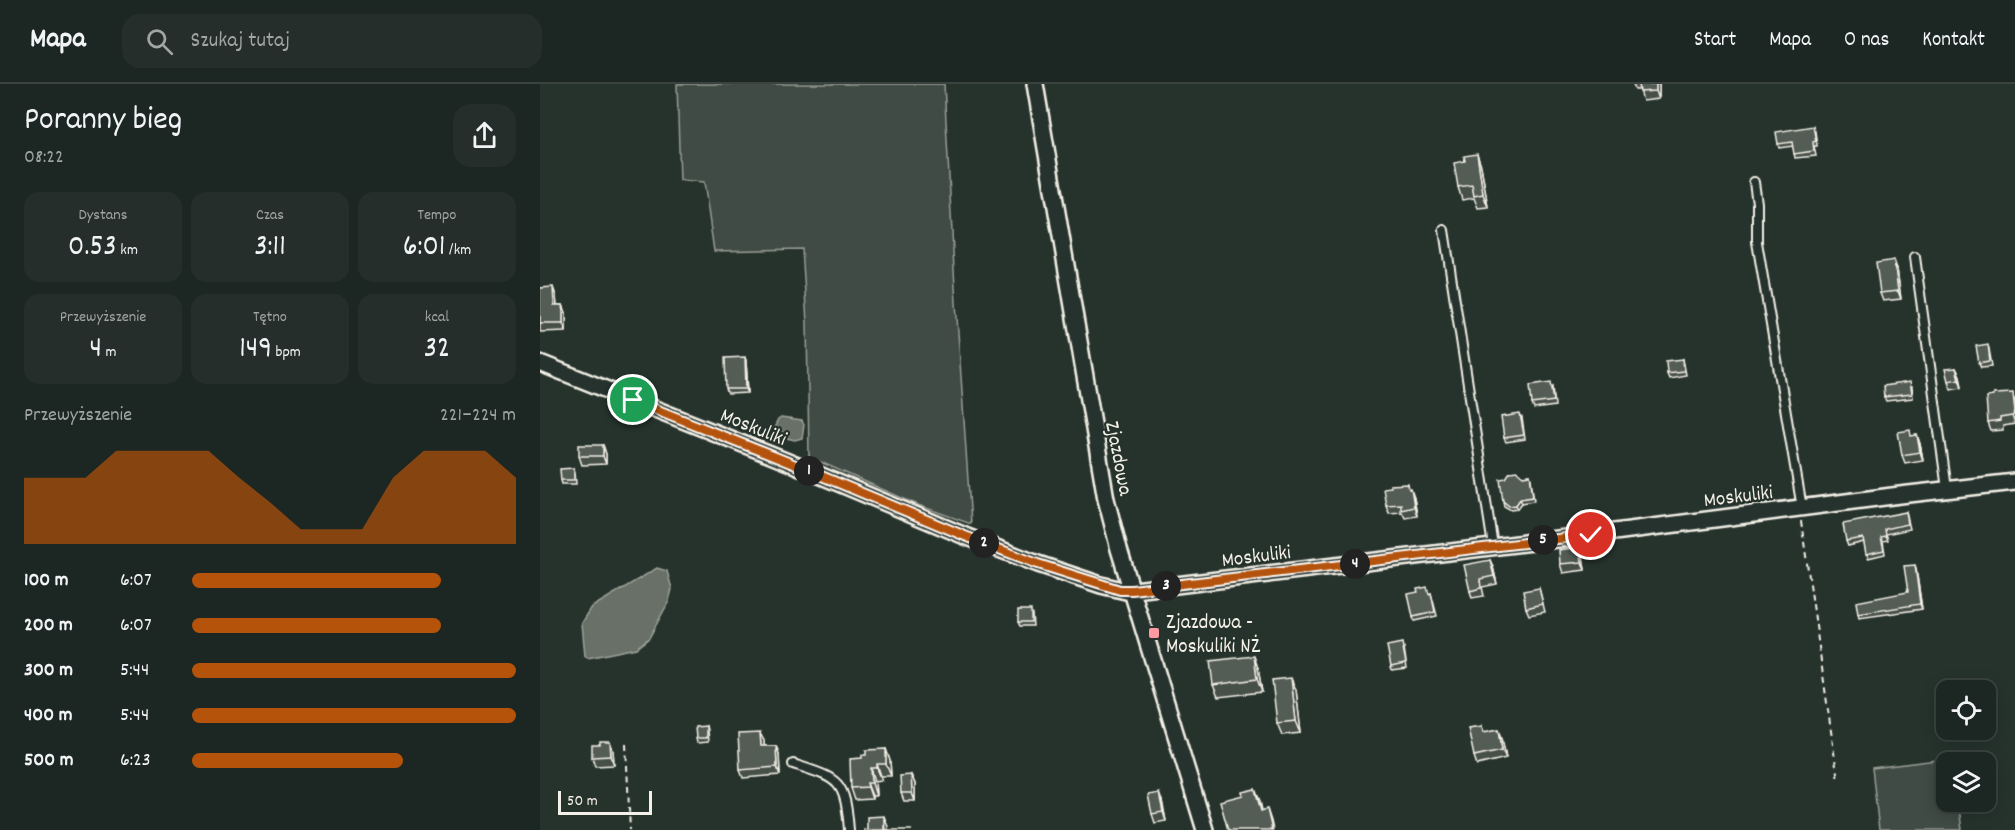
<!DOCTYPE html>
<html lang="pl">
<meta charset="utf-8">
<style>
:root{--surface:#1c2622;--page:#252e2a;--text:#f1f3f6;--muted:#a0a5a5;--line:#3a4340;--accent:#b45309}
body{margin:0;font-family:Dekko,sans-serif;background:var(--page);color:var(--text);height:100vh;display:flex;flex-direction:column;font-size:22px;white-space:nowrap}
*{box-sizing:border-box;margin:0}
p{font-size:20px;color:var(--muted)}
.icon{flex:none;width:33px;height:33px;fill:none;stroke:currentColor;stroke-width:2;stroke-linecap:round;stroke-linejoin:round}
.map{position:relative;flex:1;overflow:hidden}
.sheet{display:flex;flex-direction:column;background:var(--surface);width:540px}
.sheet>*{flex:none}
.tools{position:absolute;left:1396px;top:596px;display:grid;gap:12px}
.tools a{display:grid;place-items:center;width:60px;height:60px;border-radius:12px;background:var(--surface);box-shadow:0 3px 15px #0003,0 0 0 2px var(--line);font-size:30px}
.scale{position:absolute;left:18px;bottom:15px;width:94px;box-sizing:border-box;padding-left:6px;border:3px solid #f4f1e8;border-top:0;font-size:16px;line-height:21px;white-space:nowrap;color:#f4f1e8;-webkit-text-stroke:4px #26332d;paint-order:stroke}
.pin{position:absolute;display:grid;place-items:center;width:51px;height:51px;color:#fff;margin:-26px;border:3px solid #fff;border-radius:50%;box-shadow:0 2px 6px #0007}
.km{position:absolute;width:30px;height:30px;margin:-15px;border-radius:50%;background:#222;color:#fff;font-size:16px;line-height:30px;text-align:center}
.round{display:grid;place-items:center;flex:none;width:63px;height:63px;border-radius:18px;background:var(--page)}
.summary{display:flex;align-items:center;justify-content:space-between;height:102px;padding:0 24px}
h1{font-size:33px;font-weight:600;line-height:45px}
.stats{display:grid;grid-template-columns:repeat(3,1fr);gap:9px;height:102px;padding:6px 24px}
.stats div{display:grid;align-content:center;border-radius:15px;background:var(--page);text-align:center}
.stats b{font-size:30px;font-weight:600}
.stats small{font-size:16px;font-weight:400}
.stats p{font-size:16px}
.chart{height:168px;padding:12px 24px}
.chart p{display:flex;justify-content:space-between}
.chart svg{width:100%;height:108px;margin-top:6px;fill:var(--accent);opacity:.7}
ul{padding:0 24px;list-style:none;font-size:20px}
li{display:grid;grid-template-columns:96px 72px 1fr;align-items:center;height:45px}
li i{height:15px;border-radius:8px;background:var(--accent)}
header{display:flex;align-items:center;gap:36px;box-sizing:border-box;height:84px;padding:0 30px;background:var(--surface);border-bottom:2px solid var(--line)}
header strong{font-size:28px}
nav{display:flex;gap:33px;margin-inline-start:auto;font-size:21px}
.search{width:420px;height:54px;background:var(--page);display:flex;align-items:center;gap:15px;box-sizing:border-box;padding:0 21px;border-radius:18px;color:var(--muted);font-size:22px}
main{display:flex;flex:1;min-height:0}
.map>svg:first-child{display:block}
</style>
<header>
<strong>Mapa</strong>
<div class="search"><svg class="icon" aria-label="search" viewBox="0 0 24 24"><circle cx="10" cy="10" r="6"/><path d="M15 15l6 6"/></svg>Szukaj tutaj</div>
<nav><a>Start</a><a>Mapa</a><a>O nas</a><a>Kontakt</a></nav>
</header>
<main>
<section class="sheet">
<div class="summary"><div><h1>Poranny bieg</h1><p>08:22</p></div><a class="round"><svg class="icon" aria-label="share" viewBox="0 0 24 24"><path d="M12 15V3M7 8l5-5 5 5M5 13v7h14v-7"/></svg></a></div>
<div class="stats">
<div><p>Dystans</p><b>0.53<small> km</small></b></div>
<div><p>Czas</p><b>3:11</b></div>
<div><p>Tempo</p><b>6:01<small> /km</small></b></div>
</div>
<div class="stats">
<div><p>Przewyższenie</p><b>4<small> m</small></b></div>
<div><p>Tętno</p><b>149<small> bpm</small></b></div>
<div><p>kcal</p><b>32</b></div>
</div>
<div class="chart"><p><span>Przewyższenie</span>221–224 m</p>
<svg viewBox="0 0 160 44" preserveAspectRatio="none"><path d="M0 44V17L10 17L20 17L30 6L40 6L50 6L60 6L70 17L80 27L90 38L100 38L110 38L120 17L130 6L140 6L150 6L160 17V44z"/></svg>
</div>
<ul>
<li><b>100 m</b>6:07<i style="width:77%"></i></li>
<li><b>200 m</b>6:07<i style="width:77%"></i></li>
<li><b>300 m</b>5:44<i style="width:100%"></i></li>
<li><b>400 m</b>5:44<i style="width:100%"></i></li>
<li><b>500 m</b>6:23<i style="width:65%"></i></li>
</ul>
</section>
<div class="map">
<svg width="1475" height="746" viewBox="0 0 1475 746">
<rect width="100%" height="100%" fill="#26332d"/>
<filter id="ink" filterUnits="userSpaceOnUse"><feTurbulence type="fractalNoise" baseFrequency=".0167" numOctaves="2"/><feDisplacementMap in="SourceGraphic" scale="12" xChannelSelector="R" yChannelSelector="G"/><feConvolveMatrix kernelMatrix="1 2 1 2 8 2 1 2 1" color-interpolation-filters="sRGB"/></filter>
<g filter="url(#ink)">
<!-- green -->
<path fill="#414b45" stroke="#9a9e96" stroke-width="1.5" d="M137,0H404L415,204L431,440L378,421L269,373L267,238L262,165L174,167L164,98L140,96Z
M1413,674V678H1407V717H1418L1422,746H1339L1332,684Z"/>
<!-- water -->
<path fill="#676f68" stroke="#9fa39b" stroke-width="1.5" d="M241,334L262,337L264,341L262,354L255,356L238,352L234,344L238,336Z
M117,484L127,487L132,505L129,517L109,554L96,564L48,574L45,572L42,539L52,523Z"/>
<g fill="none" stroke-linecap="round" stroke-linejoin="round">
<!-- lane casing -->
<g stroke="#f4f1e8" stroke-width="12">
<path id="lane" d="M1214,98L1217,119V158L1262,424
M904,146L953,462
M1375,173L1407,405
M253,680C299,695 305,695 309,746"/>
</g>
<!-- street casing -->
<g stroke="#f4f1e8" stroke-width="20">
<path id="street" d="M495,0L566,415L579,465L665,746
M0,279L253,380L425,452L498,480L561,501L586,507L1051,451L1360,411L1475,398"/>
</g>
<!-- path -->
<path stroke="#f4f1e8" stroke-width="2" stroke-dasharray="6 4.5" stroke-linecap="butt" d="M1261,437L1298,696
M86,660L90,746"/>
<!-- lane -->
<use href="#lane" stroke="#26332d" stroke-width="8"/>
<!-- street -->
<use href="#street" stroke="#26332d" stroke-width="15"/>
</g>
<!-- wall -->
<path fill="#474f49" stroke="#f4f1e8" stroke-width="1.5" d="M1093,0H1119V15L1103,17L1100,6H1095Z
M1275,47L1277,62H1274L1276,72L1255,74L1253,62L1239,64L1238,60Z
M941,82L948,123L938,124L934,114L922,116L918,103Z
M1357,185L1361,215L1343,217L1340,209Z
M0,204L16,212L17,221H23L26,229V247L0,248Z
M1449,265L1452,282L1441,283L1439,279Z
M1143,275L1146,291L1129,294L1127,289Z
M206,277L208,309L188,310L186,305Z
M1416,284L1420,292L1422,303L1411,305L1408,297Z
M1013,302L1015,322L994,325L992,320Z
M1372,303L1373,314L1346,317L1344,313Z
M1475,315V340L1463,342V346L1451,347L1448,339Z
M982,334L985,355L966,358L964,354Z
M1377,351L1380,360L1383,376L1365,379L1362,371L1372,352Z
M63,361L66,370V380L42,381L39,372Z
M34,384L35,388L36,400H22L21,396Z
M990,391L991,395L994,417L982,419L977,425L971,426L964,422L963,417L983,392Z
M870,405L874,414L877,432L865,434L862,428L849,429L846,421Z
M1366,428L1370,445L1346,450L1348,456L1343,457L1345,470L1328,474L1324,458L1308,462L1306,457Z
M1043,472L1045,486L1023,489L1020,480Z
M950,476L953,483L957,500L942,503L944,512L932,514L930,507Z
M1375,481L1376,485L1382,525L1319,534L1318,530L1368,508Z
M999,504L1005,528L989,531L986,524Z
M891,509L897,532L874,537L873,533L889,510Z
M492,530L493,542H480L478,538Z
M864,564L867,584L852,586L851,582Z
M718,584L722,608L678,613L673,601Z
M756,606L761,649L742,651L737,639Z
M166,642L167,646L168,658L157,659L156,654Z
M942,642L944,648L962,654L966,674L937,681L934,672Z
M224,657V662H236L239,670L240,691L203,694L200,686Z
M346,665L350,677L351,692H341L342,696L335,697L336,712H332V715L315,716L311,704L322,674L326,671Z
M73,666L74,681L55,682L52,673Z
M371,691L375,700V717H364L361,709Z
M622,717L626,737L615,739L612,730Z"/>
<!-- shaded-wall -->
<path fill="#39403c" stroke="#f4f1e8" stroke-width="1.5" d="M1116,0H1119V15L1116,7Z
M937,70L941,82L948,123L943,110Z
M1354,176L1357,185L1361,215L1358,207Z
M13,203L16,212L17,229L14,221Z
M23,221L26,229V247L23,239Z
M205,273L206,277L208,309L206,305Z
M1416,284L1420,292L1422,303L1419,295Z
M1475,329V340L1472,332Z
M1377,351L1380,360L1383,376L1380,368Z
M63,361L66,370V380L63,372Z
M871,405L874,414L877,432L874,423Z
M980,415L982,419L977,425L976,421Z
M1040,463L1043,472L1045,486L1042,478Z
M950,476L953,483L957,500L954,492Z
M1375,481L1376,485L1382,525L1380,520Z
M714,572L718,584L722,608L717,595Z
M751,594L756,606L761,649L756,637Z
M959,645L962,654L966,674L962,666Z
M220,649L224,657V670L221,662Z
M70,658L73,666L74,681L71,672Z
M236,662L239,670L240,691L237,683Z
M346,665L350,677L351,692L346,680Z
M337,680L341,692L342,696L337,684Z
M331,684L335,697L336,712L332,699Z
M371,691L375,700V717L372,709Z
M327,699L332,712V715L328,703Z
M715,705L720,717L725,740L721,727Z
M619,709L622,717L626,737L623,728Z
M727,725L731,737L733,746H732Z
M344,732L348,743V746H345Z"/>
<!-- building -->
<path fill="#525c55" stroke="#f4f1e8" stroke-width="1.5" d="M1099,0H1116V7L1100,8Z
M1273,42L1276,57L1273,58L1274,67L1254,70L1252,58L1238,60L1236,48Z
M937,70L943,110L934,112L932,101L918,103L914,79L925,77L924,72Z
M1354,176L1358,207L1340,209L1336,179Z
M13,203L14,221H23V239H0V204Z
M1448,260L1450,277L1439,279L1436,262Z
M205,273L206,305H186L185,274Z
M1143,275L1144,287L1127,289L1126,277Z
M1416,284L1419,295L1408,297L1405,285Z
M1011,298L1014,317L992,320L990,301Z
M1370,298L1372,310L1344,313L1343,302Z
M1473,309L1475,329L1472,332L1460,334V337L1448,339L1446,313L1453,312V310Z
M980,330L984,351L964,354L961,333Z
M1370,346L1371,352L1377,351L1380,368L1362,371L1358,348Z
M39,361H63V372H39Z
M34,384V396H21L20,385Z
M977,387L983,392L990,391L993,413L980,415L976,421L969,422L963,417L960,395L966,394L970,388Z
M868,400L869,406L871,405L874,423L861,426V420L846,421L843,404L851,403L850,401Z
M1366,428L1368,440L1345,445L1346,452L1341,453L1344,466L1326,470L1323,454L1306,457L1303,440Z
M1040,463L1042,478L1020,480L1019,466Z
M950,476L954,492L940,495L941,504L930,507L924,481Z
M1375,481L1380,520L1318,530L1316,518L1368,508L1364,482Z
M887,503L889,510L891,509L895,528L873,533L868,510L878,508L877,505Z
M999,504L1003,520L986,524L983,507Z
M478,526H491V538H478Z
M862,559L866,579L851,582L847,562Z
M714,572L717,595L673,601L670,577Z
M751,594L756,637L737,639L732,596Z
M166,642V654H156L155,643Z
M942,642L943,648L959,645L962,666L934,672L928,644Z
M220,649L221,662H236L237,683L200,686L198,650Z
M60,658H70L71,672L52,673V661H60Z
M346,665V680H337V684H331L332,699H327L328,703L311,704L310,675L322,674V671H326V666Z
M371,691L372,709H361L360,692Z
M715,705L721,727L727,725L732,746H688L680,717L703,711L702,708Z
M619,709L623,728L612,730L608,711Z
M344,732V746H372H323H327V733Z"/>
</g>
<g fill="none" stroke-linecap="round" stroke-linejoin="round" filter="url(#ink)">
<!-- route casing -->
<g stroke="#fff" stroke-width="12">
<path id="route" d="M93,316L253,380L425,452L498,480L580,506H592L1051,451"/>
</g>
<!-- route -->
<use href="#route" stroke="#b45309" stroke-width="8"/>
</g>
<!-- markers -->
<rect fill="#ff9aa2" stroke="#26332d" stroke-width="2" x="608" y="543" width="12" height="12" rx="3"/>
<g text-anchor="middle" stroke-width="4.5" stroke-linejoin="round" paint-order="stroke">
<!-- street labels -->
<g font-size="21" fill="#f4f1e8" stroke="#26332d">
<text transform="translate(214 342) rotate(22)" y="7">Moskuliki</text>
<text transform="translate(580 374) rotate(79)" y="7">Zjazdowa</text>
<text transform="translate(1198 411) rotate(-7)" y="7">Moskuliki</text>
<text transform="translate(716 471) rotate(-7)" y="7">Moskuliki</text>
</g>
<!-- poi labels -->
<g font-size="21" fill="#f4f1e8" stroke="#26332d" text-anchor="start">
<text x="626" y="544">Zjazdowa -<tspan x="626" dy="24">Moskuliki NŻ</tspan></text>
</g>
</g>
</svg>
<div class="tools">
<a><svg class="icon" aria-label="locate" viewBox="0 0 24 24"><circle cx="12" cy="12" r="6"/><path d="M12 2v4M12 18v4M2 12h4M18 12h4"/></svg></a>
<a><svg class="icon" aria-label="layers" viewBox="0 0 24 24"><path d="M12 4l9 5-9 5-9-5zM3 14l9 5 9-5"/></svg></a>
</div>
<div class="scale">50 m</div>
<div class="pin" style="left:93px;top:316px;background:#1e9e55"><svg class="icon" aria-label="arrive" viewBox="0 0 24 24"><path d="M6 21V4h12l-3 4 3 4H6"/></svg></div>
<div class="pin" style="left:1051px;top:451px;background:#d93025"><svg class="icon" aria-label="check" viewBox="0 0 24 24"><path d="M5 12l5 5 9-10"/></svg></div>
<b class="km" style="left:269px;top:387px">1</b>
<b class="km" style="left:444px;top:459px">2</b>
<b class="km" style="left:626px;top:502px">3</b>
<b class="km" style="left:815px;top:480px">4</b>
<b class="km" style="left:1003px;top:456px">5</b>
</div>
</main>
